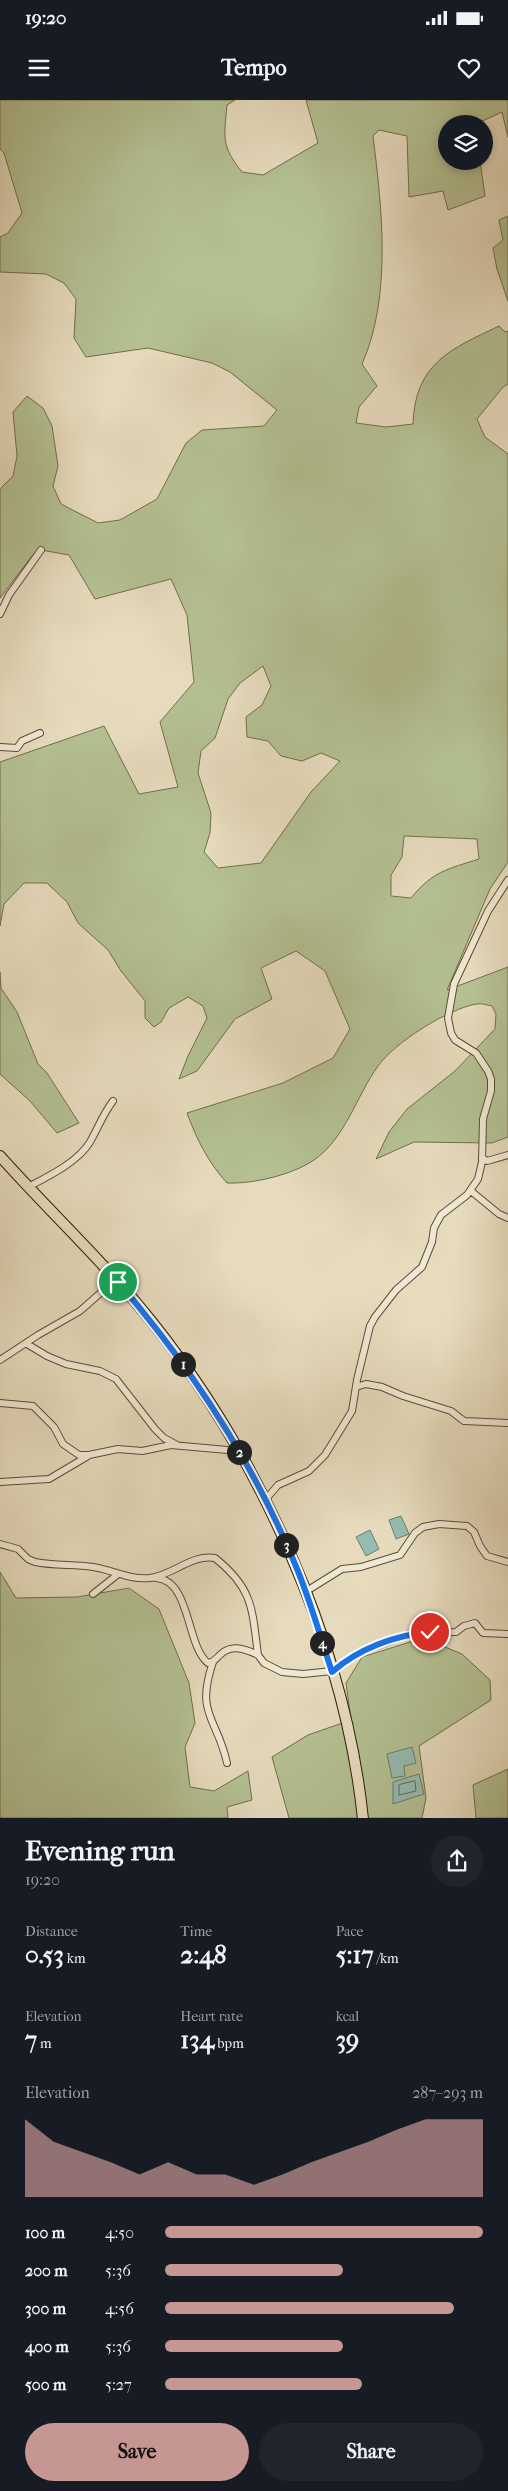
<!DOCTYPE html>
<meta charset="utf-8">
<style>
:root{--surface:#171b24;--page:#20242c;--text:#f1f3f6;--muted:#9ea1a6;--accent:#c59692}
body{margin:0;font-family:"IM FELL French Canon",serif;background:var(--page);color:var(--text);height:100vh;display:flex;flex-direction:column;font-size:19px;white-space:nowrap}
*{box-sizing:border-box;margin:0}
p{font-size:16px;color:var(--muted)}
.icon{flex:none;width:28px;height:28px;fill:none;stroke:currentColor;stroke-width:2;stroke-linecap:round;stroke-linejoin:round}
.map{position:relative;height:1718px;overflow:hidden}
.details{display:flex;flex-direction:column;background:var(--surface);flex:1}
.details>*{flex:none}
.buttons{position:absolute;left:438px;top:15px;display:grid;gap:10px}
.buttons a{display:grid;place-items:center;width:55px;height:55px;border-radius:50%;background:var(--surface);box-shadow:0 2px 8px #0003;font-size:25px}
.pin{position:absolute;display:grid;place-items:center;width:42px;height:42px;color:#fff;margin:-21px;border:2px solid #fff;border-radius:50%;box-shadow:0 1px 5px #0007}
.km{position:absolute;width:25px;height:25px;margin:-12px;border-radius:50%;background:#222;color:#fff;font-size:14px;line-height:25px;text-align:center}
.round{display:grid;place-items:center;flex:none;width:52px;height:52px;border-radius:26px;background:var(--page)}
.headline{display:flex;align-items:center;justify-content:space-between;height:85px;padding:0 25px}
h1{font-size:28px;font-weight:700;line-height:38px}
.stats{display:grid;grid-template-columns:repeat(3,1fr);gap:8px;height:85px;padding:5px 25px}
.stats div{display:grid;align-content:center}
.stats b{font-size:25px;font-weight:700}
.stats small{font-size:14px;font-weight:400}
.stats p{font-size:14px}
.chart{height:140px;padding:10px 25px}
.chart p{display:flex;justify-content:space-between}
.chart svg{width:100%;height:90px;margin-top:5px;fill:var(--accent);opacity:.7}
.primary-button{display:flex;gap:10px;margin-top:auto;padding:10px 25px}
.primary-button a{flex:1;height:58px;border-radius:30px;background:var(--accent);color:#111;font-size:20px;font-weight:700;line-height:58px;text-align:center}
.primary-button a+a{background:var(--page);color:var(--text)}
ul{padding:0 25px;list-style:none;font-size:16px}
li{display:grid;grid-template-columns:80px 60px 1fr;align-items:center;height:38px}
li i{height:12px;border-radius:6px;background:var(--accent)}
.status{display:flex;justify-content:space-between;align-items:center;height:35px;padding:0 25px;background:var(--surface);direction:ltr}
.status svg{height:14px;fill:currentColor}
header{display:flex;justify-content:space-between;align-items:center;height:65px;padding:0 25px;background:var(--surface);font-size:22px;font-weight:700}
.map>svg:first-child{display:block}
</style>
<div class="status"><b>19:20</b><svg viewBox="0 0 49 12"><path d="M0 12V9h3v3zM5 12V6h3v6zM10 12V3h3v9zM15 12V0h3v12zM26 1h20v11H26zM47 4h2v5h-2z"/></svg></div>
<header><svg class="icon" aria-label="menu" viewBox="0 0 24 24"><path d="M4 6h16M4 12h16M4 18h16"/></svg>Tempo<svg class="icon" aria-label="heart" viewBox="0 0 24 24"><path d="M12 20l-8-8c-3-5 5-10 8-4 3-6 11-1 8 4z"/></svg></header>
<div class="map">
<svg width="508" height="1719" viewBox="0 0 508 1719">
<rect width="100%" height="100%" fill="#e6dbbd"/>
<filter id="stains"><feTurbulence type="fractalNoise" baseFrequency=".004" numOctaves="4"/><feColorMatrix values="0 0 0 0 .2 0 0 0 0 .09 0 0 0 0 .02 0 0 0 .5 -.17"/></filter>
<radialGradient id="worn" r=".72"><stop offset=".6" stop-color="#630" stop-opacity="0"/><stop offset="1" stop-color="#630" stop-opacity=".3"/></radialGradient>
<!-- green -->
<path fill="#b4c092" stroke="#726e4a" fill-rule="evenodd" d="M0,0H235L227,5C224,37 221,46 242,72L263,75L318,43L306,0H508V37L502,12L476,24H446V61H480L485,96L448,110L443,91L409,97L407,36L379,30L373,36C382,108 392,197 362,264L377,286L359,307L356,323L386,327L413,324C415,263 451,249 499,226L505,232L508,231V284L503,287L477,319L485,337L508,354V762L490,789L447,890L508,867V1037L492,1043L414,1042L376,1059L389,1032L407,1009L455,971L495,929L496,914L492,906C487,905 481,903 477,904C449,908 394,943 378,966C357,995 345,1039 314,1060C292,1075 253,1084 227,1083C208,1062 197,1040 187,1013L283,983L333,958L350,929L325,871L296,851L261,868L272,899L235,919L197,971L179,979L188,956L207,918L203,906L188,897L169,908L161,922L154,927L145,918V901L121,871L108,850L78,823L67,802L47,783H24L4,804L0,826V662L104,626L139,694L178,687L160,622L194,582L187,515L171,479L95,499L69,455L41,450L32,456L0,498V389L13,376L17,356L13,312L27,296L43,308L52,326L58,366L53,386L61,404L98,423L120,420L157,399L186,343L202,330L264,326L277,310L230,272L212,263L148,248L86,257L74,238L76,199L64,183L46,174L0,172V137L8,133L22,113L4,53L0,49ZM263,566L271,586L262,605L246,617L247,637L268,641L281,656L302,661L321,653L340,661L311,692L261,763L218,768L204,752L210,733L211,713L198,673L201,651L215,638L228,599L240,583ZM404,736L477,739L479,759C448,769 433,771 411,798L391,796V775L402,757Z
M508,116V201L497,169L493,148L503,140L499,120Z
M0,872L1,888L17,912L38,964L47,973L79,1023L57,1033L30,1001L0,974Z
M0,1472L16,1498L77,1497L129,1488L159,1509L189,1583L195,1623L185,1647L190,1687L214,1691L248,1671L252,1700L227,1707L228,1718H0Z
M423,1538L462,1554L490,1580L491,1600L419,1646L426,1698L422,1718H289L272,1657L308,1635L351,1620L346,1583L362,1557Z
M508,1669V1718H476L473,1685Z"/>
<!-- water -->
<path fill="#96bbb2" stroke="#6e7c6b" d="M401,1416L409,1434L396,1439L389,1420Z
M370,1430L379,1449L366,1456L356,1437Z
M412,1647L416,1663L404,1666L405,1676L392,1678L387,1654Z
M419,1674L424,1694L393,1704V1682Z"/>
<g fill="none" stroke-linecap="round" stroke-linejoin="round">
<!-- shore -->
<path stroke="#646c5a" stroke-width="1" d="M415,1681L416,1691L399,1695V1685Z"/>
<!-- minor casing -->
<g stroke="#5e4c30" stroke-width="8">
<path id="minor" d="M0,514L9,495L41,450
M0,647L17,648L22,641L40,633
M482,1058L487,1061L508,1055
M28,1087C49,1076 78,1062 90,1042C98,1028 103,1014 113,1001
M471,1091L499,1114L508,1118
M27,1244L47,1256L66,1264L100,1271L116,1279L155,1329L164,1338L177,1345
M0,1260L38,1235L80,1211L105,1189L118,1182
M356,1287L366,1284L382,1287L403,1296L451,1311L464,1321L508,1323
M0,1303L33,1306L54,1327L63,1344L79,1355H89L118,1349L142,1351L171,1345L239,1351
M0,1382L49,1379L88,1356
M266,1399L278,1385L309,1371L325,1355L352,1311L357,1280L370,1226L375,1217L396,1190L422,1167L432,1142L434,1128L441,1115L467,1095L478,1079L482,1062L483,1019L491,991V979L488,971L476,953L455,940L451,933L448,918L454,884L488,811L508,780
M0,1444L18,1449L28,1459L35,1462C55,1466 74,1464 93,1467C113,1470 129,1480 150,1478C173,1475 192,1454 215,1458C254,1489 252,1510 258,1555L264,1563L282,1572L303,1574L332,1571L358,1553L412,1533L456,1532L464,1526L475,1523L483,1533L508,1534
M156,1478C191,1480 186,1546 208,1563C215,1562 216,1558 221,1554C232,1544 246,1549 258,1555
M305,1492L342,1469L361,1467L400,1455L415,1433L423,1427L439,1424L467,1426L474,1432L480,1446L487,1456L508,1462
M93,1494L117,1475
M213,1562C195,1615 217,1617 227,1663"/>
</g>
<!-- primary casing -->
<g stroke="#311d01" stroke-width="12">
<path id="primary" d="M0,1056C50,1112 105,1163 152,1222C260,1357 345,1545 363,1719"/>
</g>
<!-- minor -->
<use href="#minor" stroke="#efe8d4" stroke-width="6"/>
<!-- primary -->
<use href="#primary" stroke="#e6dbbd" stroke-width="10"/>
</g>
<g fill="none" stroke-linecap="round" stroke-linejoin="round">
<!-- route casing -->
<g stroke="#fff" stroke-width="10">
<path id="route" d="M118,1182C191,1267 252,1360 295,1464C310,1499 320,1536 332,1572C358,1549 395,1535 430,1532"/>
</g>
<!-- route -->
<use href="#route" stroke="#1a73e8" stroke-width="6"/>
</g>
<rect width="100%" height="100%" filter="url(#stains)"/>
<rect width="100%" height="100%" fill="url(#worn)"/>
</svg>
<div class="buttons">
<a><svg class="icon" aria-label="layers" viewBox="0 0 24 24"><path d="M12 4l9 5-9 5-9-5zM3 14l9 5 9-5"/></svg></a>
</div>
<div class="pin" style="left:118px;top:1182px;background:#1e9e55"><svg class="icon" aria-label="arrive" viewBox="0 0 24 24"><path d="M6 21V4h12l-3 4 3 4H6"/></svg></div>
<div class="pin" style="left:430px;top:1532px;background:#d93025"><svg class="icon" aria-label="check" viewBox="0 0 24 24"><path d="M5 12l5 5 9-10"/></svg></div>
<b class="km" style="left:183px;top:1264px">1</b>
<b class="km" style="left:239px;top:1352px">2</b>
<b class="km" style="left:286px;top:1445px">3</b>
<b class="km" style="left:322px;top:1543px">4</b>
</div>
<section class="details">
<div class="headline"><div><h1>Evening run</h1><p>19:20</p></div><a class="round"><svg class="icon" aria-label="share" viewBox="0 0 24 24"><path d="M12 15V3M7 8l5-5 5 5M5 13v7h14v-7"/></svg></a></div>
<div class="stats">
<div><p>Distance</p><b>0.53<small> km</small></b></div>
<div><p>Time</p><b>2:48</b></div>
<div><p>Pace</p><b>5:17<small> /km</small></b></div>
</div>
<div class="stats">
<div><p>Elevation</p><b>7<small> m</small></b></div>
<div><p>Heart rate</p><b>134<small> bpm</small></b></div>
<div><p>kcal</p><b>39</b></div>
</div>
<div class="chart"><p><span>Elevation</span>287–293 m</p>
<svg viewBox="0 0 160 44" preserveAspectRatio="none"><path d="M0 44V6L10 17L20 22L30 27L40 33L50 27L60 33L70 33L80 38L90 33L100 27L110 22L120 17L130 11L140 6L150 6L160 6V44z"/></svg>
</div>
<ul>
<li><b>100 m</b>4:50<i style="width:100%"></i></li>
<li><b>200 m</b>5:36<i style="width:56%"></i></li>
<li><b>300 m</b>4:56<i style="width:91%"></i></li>
<li><b>400 m</b>5:36<i style="width:56%"></i></li>
<li><b>500 m</b>5:27<i style="width:62%"></i></li>
</ul>
<div class="primary-button"><a>Save</a><a>Share</a></div>
</section>
